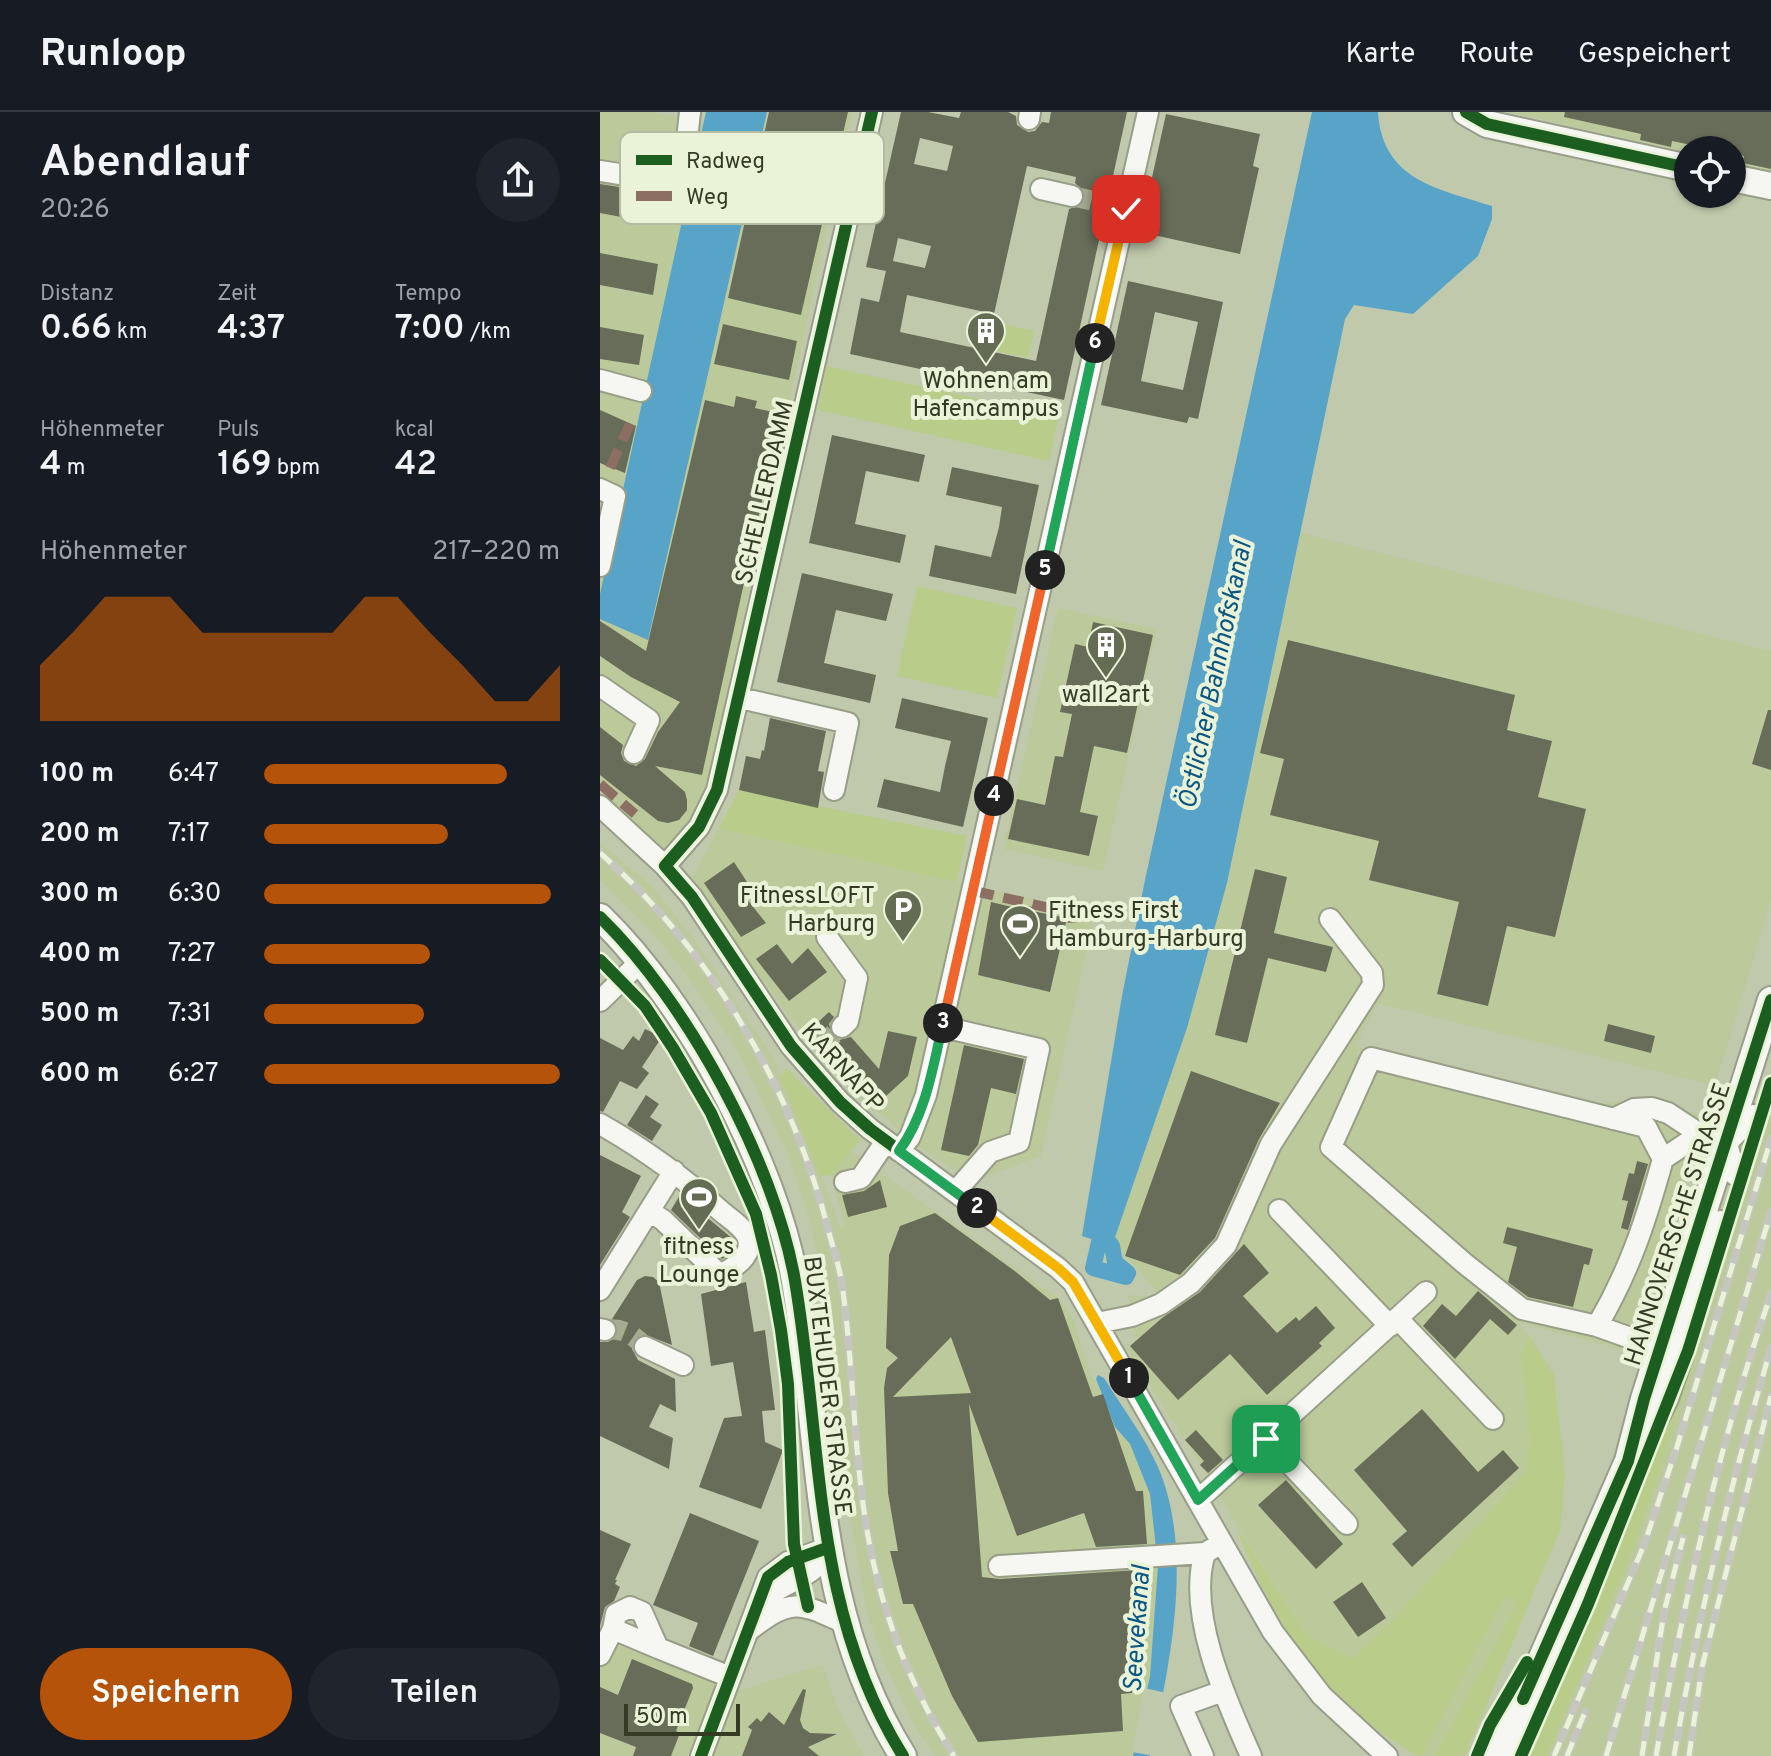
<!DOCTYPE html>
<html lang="de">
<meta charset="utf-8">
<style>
:root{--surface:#171b24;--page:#20242c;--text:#f1f3f6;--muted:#9ea1a6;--line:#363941;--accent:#b45309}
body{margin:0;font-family:Overpass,sans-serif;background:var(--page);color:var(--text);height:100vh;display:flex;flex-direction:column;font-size:30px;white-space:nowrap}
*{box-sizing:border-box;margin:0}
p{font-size:26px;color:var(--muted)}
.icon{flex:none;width:44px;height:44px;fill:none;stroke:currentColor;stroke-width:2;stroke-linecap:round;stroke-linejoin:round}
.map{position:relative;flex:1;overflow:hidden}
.sheet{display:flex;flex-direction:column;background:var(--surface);width:600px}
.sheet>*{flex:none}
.controls{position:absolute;left:1074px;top:24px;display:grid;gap:16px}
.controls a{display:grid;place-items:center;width:72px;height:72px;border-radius:50%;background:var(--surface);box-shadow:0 2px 6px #0004;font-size:40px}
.scale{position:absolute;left:24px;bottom:20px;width:116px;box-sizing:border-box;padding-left:8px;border:4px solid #343a24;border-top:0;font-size:22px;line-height:28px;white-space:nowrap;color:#343a24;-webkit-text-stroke:6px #eaf3d8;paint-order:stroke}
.pin{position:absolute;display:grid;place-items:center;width:68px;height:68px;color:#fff;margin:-34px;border-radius:16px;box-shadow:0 4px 12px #0006}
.km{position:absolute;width:40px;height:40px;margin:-20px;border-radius:50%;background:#222;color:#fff;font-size:22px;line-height:40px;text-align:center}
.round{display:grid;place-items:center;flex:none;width:84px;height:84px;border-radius:42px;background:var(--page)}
.headline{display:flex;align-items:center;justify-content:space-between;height:136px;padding:0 40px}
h1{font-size:44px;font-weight:600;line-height:60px}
.figures{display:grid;grid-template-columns:repeat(3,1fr);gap:12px;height:136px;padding:8px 40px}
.figures div{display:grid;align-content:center}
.figures b{font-size:34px;font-weight:600}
.figures small{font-size:22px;font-weight:400}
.figures p{font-size:22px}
.chart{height:224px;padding:16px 40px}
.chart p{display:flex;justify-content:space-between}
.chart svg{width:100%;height:144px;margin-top:8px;fill:var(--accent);opacity:.7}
.action{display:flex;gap:16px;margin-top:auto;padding:16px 40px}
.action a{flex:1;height:92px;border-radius:48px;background:var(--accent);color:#fff;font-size:32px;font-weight:600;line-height:92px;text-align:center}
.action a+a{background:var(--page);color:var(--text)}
ul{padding:0 40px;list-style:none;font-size:26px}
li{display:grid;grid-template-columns:128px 96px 1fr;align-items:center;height:60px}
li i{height:20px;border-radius:10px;background:var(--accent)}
header{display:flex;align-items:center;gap:48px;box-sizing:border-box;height:112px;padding:0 40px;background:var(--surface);border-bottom:2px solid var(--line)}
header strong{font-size:38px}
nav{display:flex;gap:44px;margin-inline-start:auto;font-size:28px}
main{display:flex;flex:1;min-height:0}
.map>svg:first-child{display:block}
</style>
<header>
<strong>Runloop</strong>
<nav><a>Karte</a><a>Route</a><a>Gespeichert</a></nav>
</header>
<main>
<section class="sheet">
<div class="headline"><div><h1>Abendlauf</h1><p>20:26</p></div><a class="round"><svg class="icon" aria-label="share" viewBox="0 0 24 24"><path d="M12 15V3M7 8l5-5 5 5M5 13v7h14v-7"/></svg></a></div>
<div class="figures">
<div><p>Distanz</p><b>0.66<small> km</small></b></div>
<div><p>Zeit</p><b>4:37</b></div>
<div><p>Tempo</p><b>7:00<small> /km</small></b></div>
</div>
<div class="figures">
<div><p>Höhenmeter</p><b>4<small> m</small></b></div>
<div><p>Puls</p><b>169<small> bpm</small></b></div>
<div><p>kcal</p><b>42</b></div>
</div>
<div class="chart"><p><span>Höhenmeter</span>217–220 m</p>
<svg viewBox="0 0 160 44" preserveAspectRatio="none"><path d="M0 44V27L10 17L20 6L30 6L40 6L50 17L60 17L70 17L80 17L90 17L100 6L110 6L120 17L130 27L140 38L150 38L160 27V44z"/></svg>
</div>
<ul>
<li><b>100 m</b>6:47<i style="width:82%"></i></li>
<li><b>200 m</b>7:17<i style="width:62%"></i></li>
<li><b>300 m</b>6:30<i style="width:97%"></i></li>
<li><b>400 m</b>7:27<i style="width:56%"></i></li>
<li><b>500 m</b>7:31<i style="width:54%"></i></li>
<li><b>600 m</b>6:27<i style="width:100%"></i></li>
</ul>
<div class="action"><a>Speichern</a><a>Teilen</a></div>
</section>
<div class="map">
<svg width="1171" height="1644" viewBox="0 0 1171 1644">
<rect width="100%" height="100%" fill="#c1c9ac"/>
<!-- built -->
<path fill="#bcca9b" d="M0,0H52L161,26L167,0H252L127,580L116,656L103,689L89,712L66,737L0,683Z
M908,0H1171V59L1132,50V38H1088V40Z
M701,421L1171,539V789L1115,974L778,891L755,934L989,993L1038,987L1105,1004L1021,1237L919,1211L929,1224L921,1244L930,1328L926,1359L792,1509L753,1546L707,1524L527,1237L535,1229L528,1183L555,1185L559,1181L521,1140L512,1134L587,916L627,771Z
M458,496L557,517L503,759L403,737Z
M119,716L495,801L441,1044L372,1070L324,1038L274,997L192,908L90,769Z
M0,730L56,778L103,840L175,948L241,1116L245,1113L231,1063L249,1038L458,1186L472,1205L491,1264L503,1282L515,1315L530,1332L550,1382L558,1454L555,1495L550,1564L533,1644H335L311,1608L284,1550L266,1497L248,1390L236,1256L221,1159L209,1105L189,1045L136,936L85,861L52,821L0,768Z
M1171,994V1644H947L1036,1430L1100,1232Z
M903,1484L917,1491L835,1644H822Z
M0,1520L140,1578L223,1553L238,1596L264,1644H0Z"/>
<!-- green -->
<path fill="#bacc8a" d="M394,210L434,219L428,246L388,237Z
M226,254L459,304L449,349L218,298Z
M317,474L417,496L397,586L297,564Z
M139,678L367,724L357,770L119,716Z
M186,956L260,1028L231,1063L220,1064L181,965Z
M929,1224L954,1263L965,1361L960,1418L865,1644H835L917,1491L904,1485L822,1644H818C728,1594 670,1507 635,1412L707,1524L753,1546L792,1509L926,1359L930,1328L921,1243Z
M1093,1230L1100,1232L1036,1430L947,1644H928L1003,1462Z"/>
<!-- water -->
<path fill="#58a3c8" d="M106,0H167L48,528L0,507V482Z
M712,0H778C782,68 838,77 892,94V107L878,144L813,202L754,193L745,207L627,771L587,916L512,1134L482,1124L522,884L545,768Z
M498,1263L504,1266C522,1295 544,1324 558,1355C595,1441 569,1556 550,1644H533L550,1564L558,1454L550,1382L530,1332L515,1315L496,1267Z"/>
<!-- pier -->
<path fill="#c1c9ac" d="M544,1576L567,1581L554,1644L532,1640Z"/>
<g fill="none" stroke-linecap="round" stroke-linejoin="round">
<!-- canal -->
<path stroke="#58a3c8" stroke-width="16" d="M501,1120L512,1134L515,1150L528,1161L526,1165L493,1156L504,1109"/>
</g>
<!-- building -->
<path fill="#686d59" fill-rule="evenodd" d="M169,0H248L201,203L128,186Z
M301,0H328L359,6L361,0H408L416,4L417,13L428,20L435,19L442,10L449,11L451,0H527L464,288L250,242L261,186L279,190L286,159L266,155ZM320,26L353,34L347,59L314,52ZM427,54L476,65L475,71L485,81L481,93L469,97L436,249L300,220L307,183L394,202ZM298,126L331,134L325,156L293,149Z
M965,0H1171V57L1143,51L1144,44L1132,41V38H1115L1072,29L1071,35L1040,28L1041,22L964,5Z
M566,2L660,22L653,54L659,56L640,142L540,120Z
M0,72L70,83L64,113L0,101Z
M0,141L58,152L53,183L0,173Z
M528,169L623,190L598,307L589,305L587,311L501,293ZM555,200L598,210L583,278L541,269Z
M123,212L197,229L189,268L114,252Z
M0,215L44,223L39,253L0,247Z
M136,284L157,289L155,296L181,302L102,663L55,654L85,680L87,688V698L79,708L68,711L58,709L0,663V615L23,633L21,641L24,649L36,654L45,647L58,620L80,590L31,565L0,544V509L46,539L105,288L134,295Z
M0,298L36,314L25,361L0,351Z
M232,323L325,343L319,370L266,359L255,412L306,423L300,451L209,431Z
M352,355L439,373L416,482L329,464L335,433L391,445L399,415L402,395L346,383Z
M202,461L293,482L286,509L236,498L224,551L276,563L270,591L177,570Z
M493,510L553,523L527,641L494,634L480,700L498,704L489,744L408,727L417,687L445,693L455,644L463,645L472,602L460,600L475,532L488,535Z
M688,528L915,583L907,618L952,629L938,685L986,697L955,825L907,814L888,894L837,882L859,790L769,768L779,729L670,703L684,647L660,641Z
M302,586L388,606L363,715L277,695L284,667L340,680L345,654L351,629L295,616Z
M1168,598H1171V658L1152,652Z
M170,606L226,619L218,659L224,660L218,696L139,678L146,644L160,647L162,638L164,639Z
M134,750L147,770L138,776L166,811L141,825L104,771Z
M655,757L687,765L674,821L733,835L726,860L668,846L647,931L615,923Z
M391,790L416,796L417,792L433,795L432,799L467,806L450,880L378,863Z
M177,832L192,852L208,836L227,860L189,889L156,847Z
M229,900L234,905L229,912L232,924L239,928L251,925L279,957L288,919L317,925L308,964L274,995L207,920Z
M1008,912L1055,924L1051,941L1004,929Z
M45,917L62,925L42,955L49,961L37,977L20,969L3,1000L0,999V926L23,938L33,924L39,929Z
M364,933L424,947L416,982L391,976L378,1033L369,1044L341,1038Z
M591,959L680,991L659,1027L615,1126L580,1163L525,1144Z
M46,983L59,992L50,1005L62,1013L52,1029L27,1013Z
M0,1043L41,1064L22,1100L30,1105L0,1153Z
M1037,1049L1048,1052L1028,1118L1021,1116L1028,1089L1022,1088L1029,1061L1034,1062Z
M280,1068L287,1095L248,1105L242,1083L264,1079Z
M80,1083L133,1127L135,1135L128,1143L122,1147L71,1098Z
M335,1101L416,1160L450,1188L458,1186L493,1285L503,1282L536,1379H543L547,1432L496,1435L484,1401L417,1424L369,1292L382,1465L400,1467L552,1457V1465L541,1466L546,1524H540L541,1559L531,1558L532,1581L521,1582L523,1619L378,1630L352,1584L313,1492H303L290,1439H298L288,1381L284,1276L287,1256L298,1246L286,1236L289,1143L300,1114ZM351,1225L371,1281L293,1285Z
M907,1115L993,1137L989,1153L984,1152L973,1195L928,1185L908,1170L917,1135L903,1131Z
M644,1132L669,1161L643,1184L677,1221L696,1205L699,1209L716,1194L735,1216L719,1231L722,1234L667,1283L630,1242L578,1288L530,1234L562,1206L600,1180Z
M45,1164L53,1165L59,1170L72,1233L43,1222L34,1229L32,1237L38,1248L75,1267L76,1300L60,1292L49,1315L73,1326L69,1357L0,1324V1230H8L15,1226L17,1215L12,1207L37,1168Z
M146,1170L154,1220L165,1218L175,1298L162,1299L165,1330L183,1338L161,1397L99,1375L124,1306L142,1304L133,1250L111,1254L101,1182Z
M878,1179L917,1213L908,1223L890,1207L855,1247L823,1214L842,1192L856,1204Z
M822,1297L878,1360L903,1338L919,1356L812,1455L792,1432L807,1419L754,1358Z
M596,1318L623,1348L608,1361L600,1353L604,1349L585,1328Z
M686,1368L743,1432L716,1457L658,1393Z
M90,1401L159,1429L113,1544L89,1534L98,1511L53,1493Z
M0,1418L31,1432L15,1468H17L15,1472L20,1475L14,1489L5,1495L0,1514Z
M762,1470L786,1506L758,1525L733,1490Z
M32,1547L92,1572L93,1576L76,1619L80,1621L71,1644H33L36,1635L0,1621V1575L18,1583Z
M203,1577L206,1578L200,1608L203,1616L210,1621L237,1622L208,1635L219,1644H142L152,1618L148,1615L157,1606L161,1610L169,1600L184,1613Z"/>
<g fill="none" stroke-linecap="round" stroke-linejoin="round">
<!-- minor-tunnel -->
<path stroke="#a5ac91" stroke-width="20" stroke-dasharray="20 10" stroke-linecap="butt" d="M472,84L506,92
M219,935L242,915
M5,1218C22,1215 34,1223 45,1235"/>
<!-- minor casing -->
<g stroke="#989e87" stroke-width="24">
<path id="minor" d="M429,7L430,0
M0,59L82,72L90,0
M441,77L472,84
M0,268L41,279
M0,377L15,384L0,454
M0,574L49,608L34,641
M140,586L248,611L234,678
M0,694L65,754L92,785L191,934L240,990L270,1017L458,1156L473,1170L673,1520L722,1584L787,1644
M65,754L99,715L117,678L272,0
M227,825L257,866L248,909L242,915
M0,889L41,849
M343,915L439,937L419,1030L390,1040L355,1080
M771,946L1046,1015L1063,1047C1046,1108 1030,1158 997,1214L922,1197L864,1151L731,1035Z
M1013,1007L1034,997L1052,996L1068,1001L1100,1022L1127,1031
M0,1012C44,1037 84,1066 122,1100C130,1107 145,1116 148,1127C153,1145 133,1156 120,1163L63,1108L49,1099
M1127,1031L1154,1003
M1127,1031L1135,1063
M299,1039L310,1025L326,983L548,0
M1063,1047L1100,1022
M245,1070L261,1066L286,1029
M679,1098L790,1214
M0,1178L74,1059
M798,1207L893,1307
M497,1211L532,1204L561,1192L591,1171L626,1133L671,1032L773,873L772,861L730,807
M997,1214L1061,1237
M0,1217L5,1218
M45,1235L83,1253
M666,1327L747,1412
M598,1388L826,1180
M622,1431L605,1441C586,1501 627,1590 651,1644
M399,1454L605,1441
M160,1494C178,1467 218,1470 227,1436
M30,1495L42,1500L58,1536L13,1517L16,1502Z
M148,1519C191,1486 198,1489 246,1512
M58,1536L130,1565
M0,1543L13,1517
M101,1644L168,1465L188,1450L227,1436
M603,1644L581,1594L623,1579"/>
</g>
<!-- major casing -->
<g stroke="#989e87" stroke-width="30">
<path id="major" d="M866,0L887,12L1088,56
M1132,66L1171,74
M0,805C86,888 175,1051 195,1169C223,1332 211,1497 303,1644
M1046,1324L1065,1286L1079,1245L1120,1112
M899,1644L1028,1349L1044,1287L1171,888"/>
</g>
<!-- minor -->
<use href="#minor" stroke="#f6f7f3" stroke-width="20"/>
<!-- major -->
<use href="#major" stroke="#f6f7f3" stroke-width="26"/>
<!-- rail casing -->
<g stroke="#c4c6bf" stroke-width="8">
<path id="rail" d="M0,741C110,838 190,972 227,1113C232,1133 239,1153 242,1172C255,1264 253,1359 273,1449C289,1520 316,1584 354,1644
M954,1644L1044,1433L1076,1338L1171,1027
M967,1644L985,1600
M1006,1644L1171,1100
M1042,1644L1064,1500L1083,1426
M1056,1644C1084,1489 1119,1331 1171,1182
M1074,1644C1098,1506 1131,1370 1171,1236
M1089,1644L1102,1555L1171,1284"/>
</g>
<!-- rail -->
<use href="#rail" stroke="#eaf3d8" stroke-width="5" stroke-dasharray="15" stroke-linecap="butt"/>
<!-- quiet -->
<path stroke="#8d6e63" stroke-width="10" stroke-dasharray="20 10" stroke-linecap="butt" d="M10,356L30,312
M0,672L35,702
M374,779L472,801L473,813"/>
<!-- cycleway casing -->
<g stroke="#eaf3d8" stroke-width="17">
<path id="cycleway" d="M272,0L117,678L99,715L65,754L92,785L191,934L240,990L270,1017L458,1156L473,1170L497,1211
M866,0L887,12L1088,56
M0,805C86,888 175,1051 195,1169C223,1332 211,1497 303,1644
M0,848L45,894L73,936L111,1001L156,1102L171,1163L181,1218L188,1272L194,1432L208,1495
M923,1587L1028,1349L1044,1287L1171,888
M101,1644L168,1465L188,1450L227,1436
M877,1644L890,1613L927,1550
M921,1644L988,1492L1088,1239L1171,971"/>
</g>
<!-- cycleway -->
<use href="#cycleway" stroke="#1b5e20" stroke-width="12"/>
</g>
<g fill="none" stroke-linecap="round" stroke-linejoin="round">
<!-- split-1 casing -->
<g stroke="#fff" stroke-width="16">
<path id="split-1" d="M529,1266L598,1388L666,1327"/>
</g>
<!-- split-2 casing -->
<g stroke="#fff" stroke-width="16">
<path id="split-2" d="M377,1096L458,1156L473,1170L529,1266"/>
</g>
<!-- split-3 casing -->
<g stroke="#fff" stroke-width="16">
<path id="split-3" d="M343,911C333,955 326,1002 299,1039L377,1096"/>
</g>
<!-- split-4 casing -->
<g stroke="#fff" stroke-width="16">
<path id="split-4" d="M343,911L394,684"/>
</g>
<!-- split-5 casing -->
<g stroke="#fff" stroke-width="16">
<path id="split-5" d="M394,684L445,458"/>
</g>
<!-- split-6 casing -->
<g stroke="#fff" stroke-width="16">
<path id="split-6" d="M445,458L495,231"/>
</g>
<!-- split-7 casing -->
<g stroke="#fff" stroke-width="16">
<path id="split-7" d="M495,231L526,97"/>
</g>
<!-- split-1 -->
<use href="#split-1" stroke="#22a559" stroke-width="10"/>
<!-- split-2 -->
<use href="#split-2" stroke="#f5b400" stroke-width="10"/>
<!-- split-3 -->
<use href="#split-3" stroke="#22a559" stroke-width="10"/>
<!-- split-4 -->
<use href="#split-4" stroke="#f0652b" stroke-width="10"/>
<!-- split-5 -->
<use href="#split-5" stroke="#f0652b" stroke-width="10"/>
<!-- split-6 -->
<use href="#split-6" stroke="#22a559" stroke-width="10"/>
<!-- split-7 -->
<use href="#split-7" stroke="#f5b400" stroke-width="10"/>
</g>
<!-- icons -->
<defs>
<g id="building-pin" transform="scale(2)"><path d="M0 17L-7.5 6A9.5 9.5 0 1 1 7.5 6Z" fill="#656c54" stroke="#eaf3d8"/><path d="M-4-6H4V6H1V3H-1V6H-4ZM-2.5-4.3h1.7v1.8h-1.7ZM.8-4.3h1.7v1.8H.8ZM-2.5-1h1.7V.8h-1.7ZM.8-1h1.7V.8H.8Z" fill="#fff"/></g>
<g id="parking-pin" transform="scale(2)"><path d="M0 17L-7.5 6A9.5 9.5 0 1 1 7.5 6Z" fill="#656c54" stroke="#eaf3d8"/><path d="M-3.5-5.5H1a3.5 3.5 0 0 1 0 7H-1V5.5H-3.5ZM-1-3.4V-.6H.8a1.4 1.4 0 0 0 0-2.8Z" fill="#fff"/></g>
<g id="stadium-pin" transform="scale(2)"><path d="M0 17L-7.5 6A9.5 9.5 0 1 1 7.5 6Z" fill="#656c54" stroke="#eaf3d8"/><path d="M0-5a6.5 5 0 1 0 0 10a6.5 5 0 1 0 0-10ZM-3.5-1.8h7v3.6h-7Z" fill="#fff"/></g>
</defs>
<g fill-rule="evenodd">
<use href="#building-pin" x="386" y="219"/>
<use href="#building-pin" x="506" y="533"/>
<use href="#parking-pin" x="303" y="797"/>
<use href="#stadium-pin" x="420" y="812"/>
<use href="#stadium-pin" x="99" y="1085"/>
</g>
<g text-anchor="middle" stroke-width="8" stroke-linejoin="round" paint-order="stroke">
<!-- poi labels -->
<g font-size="24" fill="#343a24" stroke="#eaf3d8">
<text x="386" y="276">Wohnen am<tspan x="386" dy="28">Hafencampus</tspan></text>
<text x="506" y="590">wall2art</text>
<text x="275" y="791" text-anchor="end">FitnessLOFT<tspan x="275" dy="28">Harburg</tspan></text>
<text x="448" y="806" text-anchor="start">Fitness First<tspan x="448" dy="28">Hamburg-Harburg</tspan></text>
<text x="99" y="1142">fitness<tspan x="99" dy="28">Lounge</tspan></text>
</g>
<!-- street labels -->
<g font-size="24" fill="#343a24" stroke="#eaf3d8">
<text transform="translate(164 380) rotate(-77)" y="8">SCHELLERDAMM</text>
<text transform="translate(243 955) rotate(48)" y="8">KARNAPP</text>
<text transform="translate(1077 1112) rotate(-72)" y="8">HANNOVERSCHE STRASSE</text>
<text transform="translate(228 1274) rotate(83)" y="8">BUXTEHUDER STRASSE</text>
</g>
<!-- water labels -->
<g font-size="26" font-style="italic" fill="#0b5783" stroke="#eaf3d8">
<text transform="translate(614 563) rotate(-78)" y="9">Östlicher Bahnhofskanal</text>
<text transform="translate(536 1517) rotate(-86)" y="9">Seevekanal</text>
</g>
</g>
<!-- legend -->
<rect x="20" y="20" width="264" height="92" rx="12" fill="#eaf3d8" stroke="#b3bca2" stroke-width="2"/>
<rect x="36" y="43" width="36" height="10" fill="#1b5e20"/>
<rect x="36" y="79" width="36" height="10" fill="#8d6e63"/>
<g font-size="22" fill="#343a24">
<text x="86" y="56">Radweg</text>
<text x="86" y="92">Weg</text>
</g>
</svg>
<div class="controls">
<a><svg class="icon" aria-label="locate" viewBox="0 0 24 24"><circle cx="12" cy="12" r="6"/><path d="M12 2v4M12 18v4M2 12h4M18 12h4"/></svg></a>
</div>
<div class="scale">50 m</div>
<div class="pin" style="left:666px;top:1327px;background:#1e9e55"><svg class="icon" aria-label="arrive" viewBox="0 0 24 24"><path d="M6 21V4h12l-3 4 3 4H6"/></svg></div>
<div class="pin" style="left:526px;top:97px;background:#d93025"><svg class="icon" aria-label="check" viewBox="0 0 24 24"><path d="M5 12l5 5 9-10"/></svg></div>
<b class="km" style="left:529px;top:1266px">1</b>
<b class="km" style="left:377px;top:1096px">2</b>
<b class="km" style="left:343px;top:911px">3</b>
<b class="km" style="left:394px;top:684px">4</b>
<b class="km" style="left:445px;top:458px">5</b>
<b class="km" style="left:495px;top:231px">6</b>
</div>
</main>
